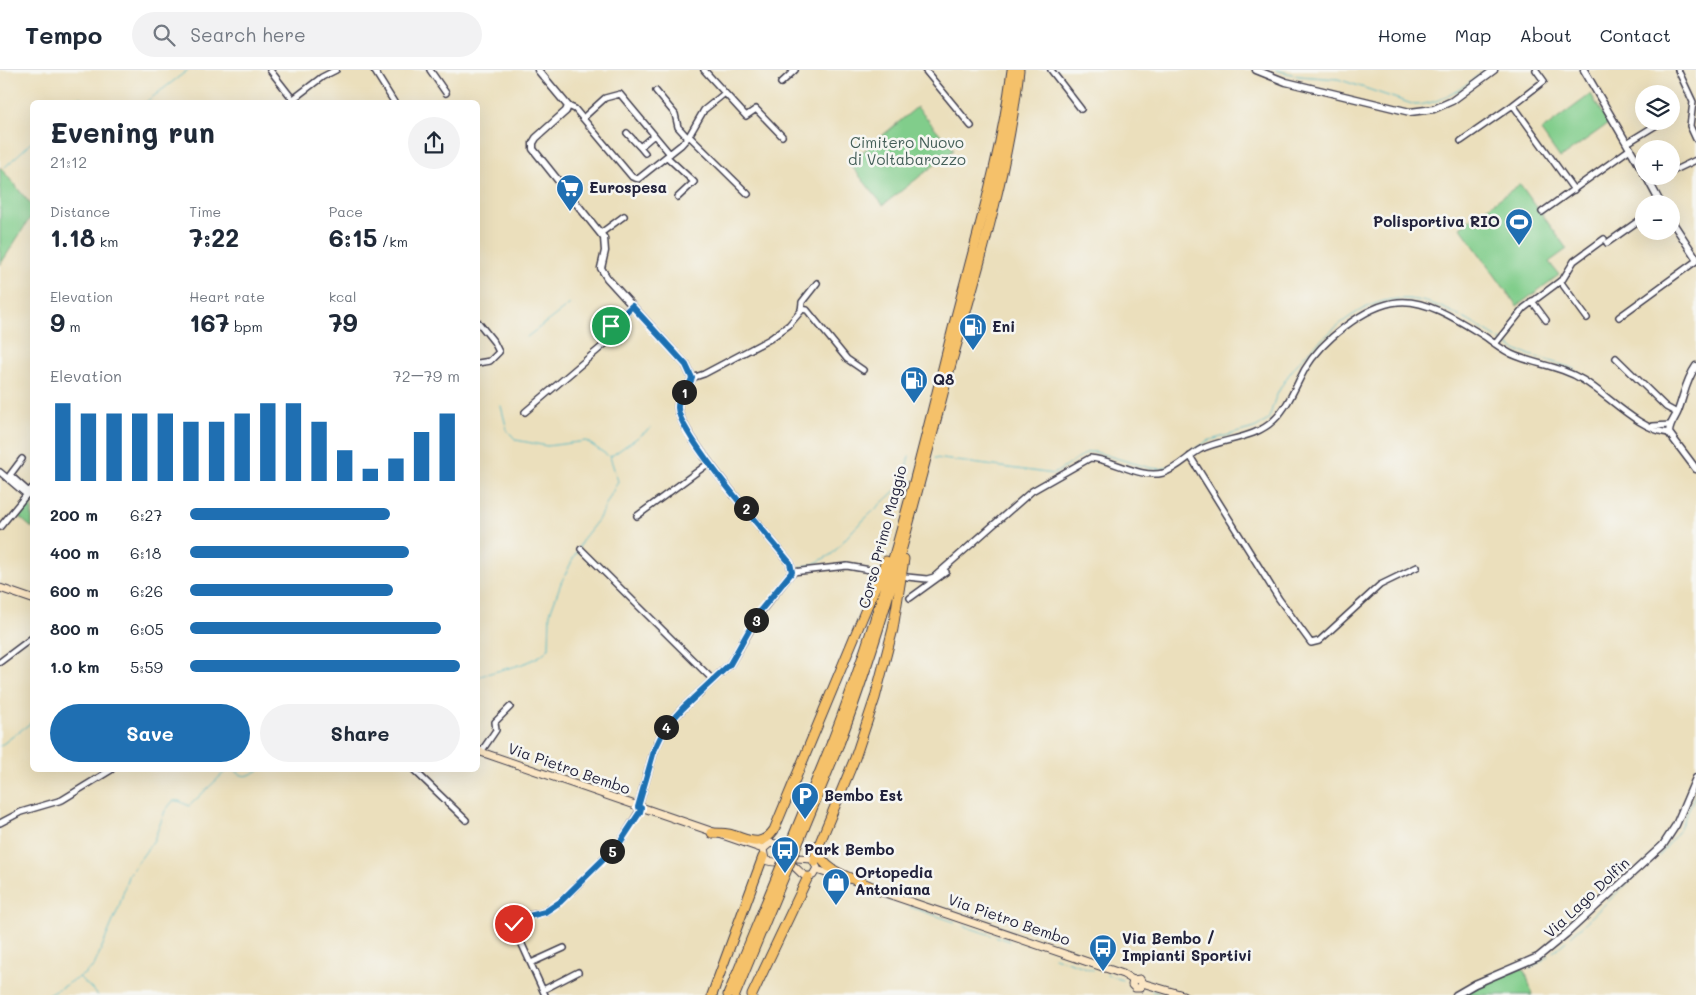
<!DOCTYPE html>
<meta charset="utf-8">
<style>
:root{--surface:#fff;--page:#f2f2f3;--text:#1f2937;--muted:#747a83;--line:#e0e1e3;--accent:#1f6fb2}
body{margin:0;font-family:Mali,sans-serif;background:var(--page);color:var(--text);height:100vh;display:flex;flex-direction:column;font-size:19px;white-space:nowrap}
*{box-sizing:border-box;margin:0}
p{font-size:16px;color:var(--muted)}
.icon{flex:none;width:28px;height:28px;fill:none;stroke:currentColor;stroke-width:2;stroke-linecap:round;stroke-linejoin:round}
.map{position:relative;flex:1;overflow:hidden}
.panel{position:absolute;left:30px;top:30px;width:450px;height:672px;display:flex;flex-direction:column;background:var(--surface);border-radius:8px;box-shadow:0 5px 20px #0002}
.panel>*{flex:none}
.controls{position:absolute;left:1635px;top:15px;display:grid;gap:10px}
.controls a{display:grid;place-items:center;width:45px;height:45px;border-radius:50%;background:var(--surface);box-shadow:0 5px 20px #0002;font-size:25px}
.pin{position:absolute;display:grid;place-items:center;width:42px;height:42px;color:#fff;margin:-21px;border:2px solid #fff;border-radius:50%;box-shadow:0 1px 5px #0007}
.km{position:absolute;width:25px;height:25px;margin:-12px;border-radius:50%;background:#222;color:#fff;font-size:14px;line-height:25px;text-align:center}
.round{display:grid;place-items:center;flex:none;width:52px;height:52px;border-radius:26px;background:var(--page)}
.headline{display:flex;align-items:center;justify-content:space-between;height:85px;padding:0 20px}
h1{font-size:28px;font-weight:700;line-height:38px}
.stats{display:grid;grid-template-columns:repeat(3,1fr);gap:8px;height:85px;padding:5px 20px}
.stats div{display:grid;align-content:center}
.stats b{font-size:25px;font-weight:700}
.stats small{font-size:14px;font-weight:400}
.stats p{font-size:14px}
.chart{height:140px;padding:10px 20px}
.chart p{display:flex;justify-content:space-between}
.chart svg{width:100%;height:90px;margin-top:5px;stroke:var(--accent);stroke-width:6}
.button{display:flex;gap:10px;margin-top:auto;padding:10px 20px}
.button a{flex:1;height:58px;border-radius:30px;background:var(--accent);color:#fff;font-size:20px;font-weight:700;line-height:58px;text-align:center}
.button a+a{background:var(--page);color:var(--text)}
ul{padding:0 20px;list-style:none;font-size:16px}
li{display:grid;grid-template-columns:80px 60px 1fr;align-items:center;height:38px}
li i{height:12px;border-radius:6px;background:var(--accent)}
header{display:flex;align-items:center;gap:30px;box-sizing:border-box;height:70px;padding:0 25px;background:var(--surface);border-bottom:1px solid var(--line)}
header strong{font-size:24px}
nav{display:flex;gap:28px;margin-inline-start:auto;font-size:18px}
.search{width:350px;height:45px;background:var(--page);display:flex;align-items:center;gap:12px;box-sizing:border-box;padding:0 18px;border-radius:28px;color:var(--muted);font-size:19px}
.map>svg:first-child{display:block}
</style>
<header>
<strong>Tempo</strong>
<div class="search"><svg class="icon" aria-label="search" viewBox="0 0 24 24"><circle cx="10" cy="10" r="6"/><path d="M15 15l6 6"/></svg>Search here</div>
<nav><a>Home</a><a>Map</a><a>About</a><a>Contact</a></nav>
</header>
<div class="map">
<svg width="1696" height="925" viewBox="0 0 1696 925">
<rect width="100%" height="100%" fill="#f6f6f2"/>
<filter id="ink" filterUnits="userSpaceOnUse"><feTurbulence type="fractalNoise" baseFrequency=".02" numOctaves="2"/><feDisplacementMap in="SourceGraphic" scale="10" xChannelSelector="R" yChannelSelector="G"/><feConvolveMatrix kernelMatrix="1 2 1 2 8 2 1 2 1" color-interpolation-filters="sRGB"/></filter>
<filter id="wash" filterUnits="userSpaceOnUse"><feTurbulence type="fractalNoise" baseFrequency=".0096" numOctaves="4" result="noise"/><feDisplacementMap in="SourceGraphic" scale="20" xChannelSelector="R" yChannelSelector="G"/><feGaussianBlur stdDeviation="1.12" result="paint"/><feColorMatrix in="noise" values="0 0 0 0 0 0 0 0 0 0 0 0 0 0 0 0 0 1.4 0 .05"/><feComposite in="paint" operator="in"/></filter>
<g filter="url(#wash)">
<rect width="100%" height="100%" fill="#ebdfbc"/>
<!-- green -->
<path fill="#81cd8b" stroke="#527863" d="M1591,24L1608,54L1560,88L1541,61Z
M917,37L954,80L883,135L849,93Z
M0,97L32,136V145L0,195Z
M1520,114L1567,179L1549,192L1559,205L1517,236L1460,157Z
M32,431V458L19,447Z
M1521,898L1526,902L1532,925H1459L1476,915Z"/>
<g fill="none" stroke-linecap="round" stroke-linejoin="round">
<!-- stream -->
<path stroke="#49b6c5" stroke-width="1" d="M1276,0L1299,6L1338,9L1415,35C1442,34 1464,17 1485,0
M73,32L80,27L89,32
M146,32L188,0
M5,97L32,72
M527,267L570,234
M1500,270L1517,281L1575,299
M501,336L507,360L516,370L547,376L586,371L610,387
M935,388L1054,404L1088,382H1095L1150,398L1161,399L1168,397L1207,371L1254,358L1267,351C1272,344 1272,335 1276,327C1281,315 1291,301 1299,292C1309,279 1323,269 1335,258C1397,207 1437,231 1497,268
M798,498L814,494L832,484L854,459L902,414L909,386
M478,607C500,598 532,597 549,578L550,543L561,513L583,469L598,450L618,411L610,387L651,358
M0,676L32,652
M235,700C244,709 248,706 259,700
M1659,786L1678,762L1696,723
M910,837L955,852
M964,856L991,865
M995,866L1009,871
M1571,866L1635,806
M1553,882L1566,871
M1054,887L1093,900
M1530,899L1548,886
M1107,905L1122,910
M79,907L98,925
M1152,921L1164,925
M48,925L83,905L94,896L119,837L128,806L154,770L165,741L173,731H179L189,736L227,700"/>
</g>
</g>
<g filter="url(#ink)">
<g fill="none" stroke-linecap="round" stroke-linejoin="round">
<!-- minor casing -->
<g stroke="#403e4e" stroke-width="8">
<path id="minor" d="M270,0L295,32
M374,0L394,32
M430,0L446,23
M704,0L746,46L756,39L782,66
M925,0L971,56
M1051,0L1081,39
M1678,0L1693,32L1690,56L1696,69
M781,13L795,0
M656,21L675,44L678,57L688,68
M292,30L322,7L336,0
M1513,35L1544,11L1536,0
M568,36L575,39L632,107L638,109L681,75L689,66L704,40L725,23
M583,48L605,28L620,24L670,84
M627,63L640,77L654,65
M689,66L748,124
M1461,71L1513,35L1574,120
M1627,73L1663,51
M640,77L645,83
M667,87L694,112L678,127
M1671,102L1696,90
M1650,113L1663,106
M1542,142L1630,79
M601,163L624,146
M1607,173L1644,147
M1560,211L1587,248
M1532,231L1546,250
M801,239L807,240L847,289L863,300
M1619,247L1696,191
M478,252L494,272L499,282L490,291L478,293
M1495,274L1524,238L1563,209L1574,191L1604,169
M1616,288L1666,337L1677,343
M692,308L704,304L770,269L789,255L801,241L802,232L817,213
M525,342L612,268V253L632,236
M1653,356L1670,355
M1190,386L1279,529L1311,573L1319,571L1380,515L1417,497
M22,389L10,405L29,422
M0,402L27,425
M637,446L709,393
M0,457L32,418
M581,479L713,610
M792,502L847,496L876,501
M907,507L927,509L934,507L1032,421L1090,388C1113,389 1139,409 1163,403C1177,399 1188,386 1201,379C1225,368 1255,369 1274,350C1288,337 1296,315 1305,299C1321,272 1365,235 1398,232C1427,229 1461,252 1484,266C1494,273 1505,282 1516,286C1539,295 1562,297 1583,310C1608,325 1639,360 1669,363
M910,528L946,502
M0,592L32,568
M481,682L496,660L495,652L510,637
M414,700L466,750
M0,753L21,742L62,730L111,700
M531,893L564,878
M543,920L578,902
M545,925L515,859L514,852L521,847L545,842L560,832L619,774L641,738"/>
</g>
<!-- tertiary casing -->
<g stroke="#403e4e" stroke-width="9">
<path id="tertiary" d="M538,0L568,36L566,41L536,68L533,73V79L604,168L605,181L601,198L607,208L686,295L692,308C689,319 677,326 678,338C679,364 769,467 790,493L792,502L761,541L730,594L683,638L665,658L654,681L638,737
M1256,0L1286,12L1410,42L1434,39L1452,31L1494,0
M1584,0L1644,103
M1646,106L1661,134
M1671,150L1696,188
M1696,296C1686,310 1684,325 1678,341C1675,349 1669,354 1669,363L1696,399
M1456,925L1475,914L1538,887L1566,864L1663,775L1676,755L1696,708"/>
</g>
<!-- secondary casing -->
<g stroke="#403e4e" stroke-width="9">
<path id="secondary" d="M0,518L32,529
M478,681L763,779
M770,773L776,774L785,783L797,788L812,789L817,798L813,805L808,807C800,805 799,799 792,795C783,790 774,794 765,790L763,779Z
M817,800L847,810
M876,820L1123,904L1133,910L1140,909L1142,913L1183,925
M1133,910L1132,915L1135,918H1140L1142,913"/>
</g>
<!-- trunk casing -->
<g stroke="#403e4e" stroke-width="11">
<path id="trunk" d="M832,672C884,539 918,400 952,262C974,175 1001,89 1012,0
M839,674C884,556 914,434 946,312C974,212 1008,104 1019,0
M712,763C717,763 722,763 728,764C747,768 760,780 774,760L886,491
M819,780C820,803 862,810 880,821
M815,792L816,782L855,688L875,628L893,559L904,489
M712,925L763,787
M728,925L736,906
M735,925L742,908
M752,925L808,807"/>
</g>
<!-- minor -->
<use href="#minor" stroke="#fff" stroke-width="5"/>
<!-- tertiary -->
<use href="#tertiary" stroke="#fff" stroke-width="6"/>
<!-- secondary -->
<use href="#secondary" stroke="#fbe6c4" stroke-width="7"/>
<!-- trunk -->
<use href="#trunk" stroke="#f5c16b" stroke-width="9"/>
<!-- trunk-bridge casing -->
<g stroke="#403e4e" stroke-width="11" stroke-linecap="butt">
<path id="trunk-bridge" d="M736,906L832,672
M742,908L839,674"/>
</g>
<!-- trunk-bridge -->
<use href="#trunk-bridge" stroke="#f5c16b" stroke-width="9"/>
</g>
</g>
<g fill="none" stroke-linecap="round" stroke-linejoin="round" filter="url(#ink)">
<!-- route casing -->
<g stroke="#fff" stroke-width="10">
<path id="route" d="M514,854L521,848L545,842L560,832L619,774L640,742L641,738L638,737L654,681L665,658L683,638L730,594L760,541L792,502L790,493C769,467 679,365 678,338C677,326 689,319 692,308L686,295L632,236L611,256"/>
</g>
<!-- route -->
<use href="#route" stroke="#1f6fb2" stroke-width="6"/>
</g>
<!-- icons -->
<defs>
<g id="supermarket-pin" transform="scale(1.4375)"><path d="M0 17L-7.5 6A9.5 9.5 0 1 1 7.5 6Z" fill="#1f6fb2" stroke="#f6f6f2"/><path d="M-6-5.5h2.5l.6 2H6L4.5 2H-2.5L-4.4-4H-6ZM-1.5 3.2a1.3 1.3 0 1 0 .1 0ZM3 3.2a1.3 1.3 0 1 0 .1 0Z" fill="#fff"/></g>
<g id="stadium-pin" transform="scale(1.4375)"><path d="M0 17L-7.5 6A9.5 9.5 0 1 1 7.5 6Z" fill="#1f6fb2" stroke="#f6f6f2"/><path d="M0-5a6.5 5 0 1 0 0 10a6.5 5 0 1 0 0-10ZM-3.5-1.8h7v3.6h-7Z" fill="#fff"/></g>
<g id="fuel-pin" transform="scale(1.4375)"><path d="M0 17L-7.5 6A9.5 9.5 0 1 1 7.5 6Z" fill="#1f6fb2" stroke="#f6f6f2"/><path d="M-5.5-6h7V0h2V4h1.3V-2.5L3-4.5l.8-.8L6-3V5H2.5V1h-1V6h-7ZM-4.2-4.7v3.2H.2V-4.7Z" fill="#fff"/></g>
<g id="parking-pin" transform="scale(1.4375)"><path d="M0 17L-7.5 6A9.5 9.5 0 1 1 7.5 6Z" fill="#1f6fb2" stroke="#f6f6f2"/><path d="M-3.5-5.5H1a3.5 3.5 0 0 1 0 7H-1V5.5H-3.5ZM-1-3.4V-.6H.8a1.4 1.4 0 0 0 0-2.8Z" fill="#fff"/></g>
<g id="bus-pin" transform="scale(1.4375)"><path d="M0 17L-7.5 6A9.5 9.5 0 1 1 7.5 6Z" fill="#1f6fb2" stroke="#f6f6f2"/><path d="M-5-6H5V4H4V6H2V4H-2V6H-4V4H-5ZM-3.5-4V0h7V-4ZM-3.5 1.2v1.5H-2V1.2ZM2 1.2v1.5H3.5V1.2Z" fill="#fff"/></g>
<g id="shop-pin" transform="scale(1.4375)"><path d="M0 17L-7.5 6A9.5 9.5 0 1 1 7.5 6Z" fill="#1f6fb2" stroke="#f6f6f2"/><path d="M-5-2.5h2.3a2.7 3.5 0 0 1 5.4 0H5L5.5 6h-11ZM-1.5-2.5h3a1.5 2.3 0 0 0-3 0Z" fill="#fff"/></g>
</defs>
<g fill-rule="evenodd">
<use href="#supermarket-pin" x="570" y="118"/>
<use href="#stadium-pin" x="1519" y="152"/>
<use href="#fuel-pin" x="973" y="257"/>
<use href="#fuel-pin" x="914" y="310"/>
<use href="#parking-pin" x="805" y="726"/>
<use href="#bus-pin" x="785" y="780"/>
<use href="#shop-pin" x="836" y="812"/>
<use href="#bus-pin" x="1103" y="878"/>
</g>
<g text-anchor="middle" stroke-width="5" stroke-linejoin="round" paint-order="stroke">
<!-- park labels -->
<g font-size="15" fill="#435e57" stroke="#f6f6f2">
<text x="907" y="78">Cimitero Nuovo<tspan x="907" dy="17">di Voltabarozzo</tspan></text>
</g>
<!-- poi labels -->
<g font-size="15" font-weight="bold" fill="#22223b" stroke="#f6f6f2" text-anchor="start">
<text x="589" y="123">Eurospesa</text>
<text x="1500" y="157" text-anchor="end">Polisportiva RIO</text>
<text x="992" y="262">Eni</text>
<text x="933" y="315">Q8</text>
<text x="824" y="731">Bembo Est</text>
<text x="804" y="785">Park Bembo</text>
<text x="855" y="808">Ortopedia<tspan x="855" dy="17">Antoniana</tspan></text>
<text x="1122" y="874">Via Bembo /<tspan x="1122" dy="17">Impianti Sportivi</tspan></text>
</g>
<!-- street labels -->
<g font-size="15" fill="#22223b" stroke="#f6f6f2">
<text transform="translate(883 467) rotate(-75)" y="5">Corso Primo Maggio</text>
<text transform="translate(569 699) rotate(19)" y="5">Via Pietro Bembo</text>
<text transform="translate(1587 828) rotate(-43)" y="5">Via Lago Dolfin</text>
<text transform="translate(1009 850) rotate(19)" y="5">Via Pietro Bembo</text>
</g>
</g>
</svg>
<div class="controls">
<a><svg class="icon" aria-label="layers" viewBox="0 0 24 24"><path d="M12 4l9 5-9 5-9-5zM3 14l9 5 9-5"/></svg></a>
<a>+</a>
<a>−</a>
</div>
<div class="pin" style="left:611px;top:256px;background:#1e9e55"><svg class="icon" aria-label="arrive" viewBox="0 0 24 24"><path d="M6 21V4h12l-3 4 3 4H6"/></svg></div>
<div class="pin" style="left:514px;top:854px;background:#d93025"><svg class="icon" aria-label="check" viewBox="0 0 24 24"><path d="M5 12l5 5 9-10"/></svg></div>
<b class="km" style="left:684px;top:322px">1</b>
<b class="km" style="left:746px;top:438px">2</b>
<b class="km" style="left:756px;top:550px">3</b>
<b class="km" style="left:666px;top:657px">4</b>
<b class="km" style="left:612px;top:781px">5</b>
<section class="panel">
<div class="headline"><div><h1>Evening run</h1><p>21:12</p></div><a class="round"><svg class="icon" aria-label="share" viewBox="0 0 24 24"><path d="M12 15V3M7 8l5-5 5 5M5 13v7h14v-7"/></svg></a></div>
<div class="stats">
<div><p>Distance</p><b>1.18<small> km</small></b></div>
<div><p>Time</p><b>7:22</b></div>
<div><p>Pace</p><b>6:15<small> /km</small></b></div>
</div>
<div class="stats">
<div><p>Elevation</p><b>9<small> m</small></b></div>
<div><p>Heart rate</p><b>167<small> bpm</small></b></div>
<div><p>kcal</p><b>79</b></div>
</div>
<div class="chart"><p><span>Elevation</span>72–79 m</p>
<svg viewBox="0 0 160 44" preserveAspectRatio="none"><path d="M5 44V6M15 44V11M25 44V11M35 44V11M45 44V11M55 44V15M65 44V15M75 44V11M85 44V6M95 44V6M105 44V15M115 44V29M125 44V38M135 44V33M145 44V20M155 44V11"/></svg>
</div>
<ul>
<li><b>200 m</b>6:27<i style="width:74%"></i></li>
<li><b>400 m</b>6:18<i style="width:81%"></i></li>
<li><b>600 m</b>6:26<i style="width:75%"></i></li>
<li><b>800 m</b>6:05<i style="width:93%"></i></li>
<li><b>1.0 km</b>5:59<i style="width:100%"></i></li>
</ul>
<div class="button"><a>Save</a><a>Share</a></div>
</section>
</div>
